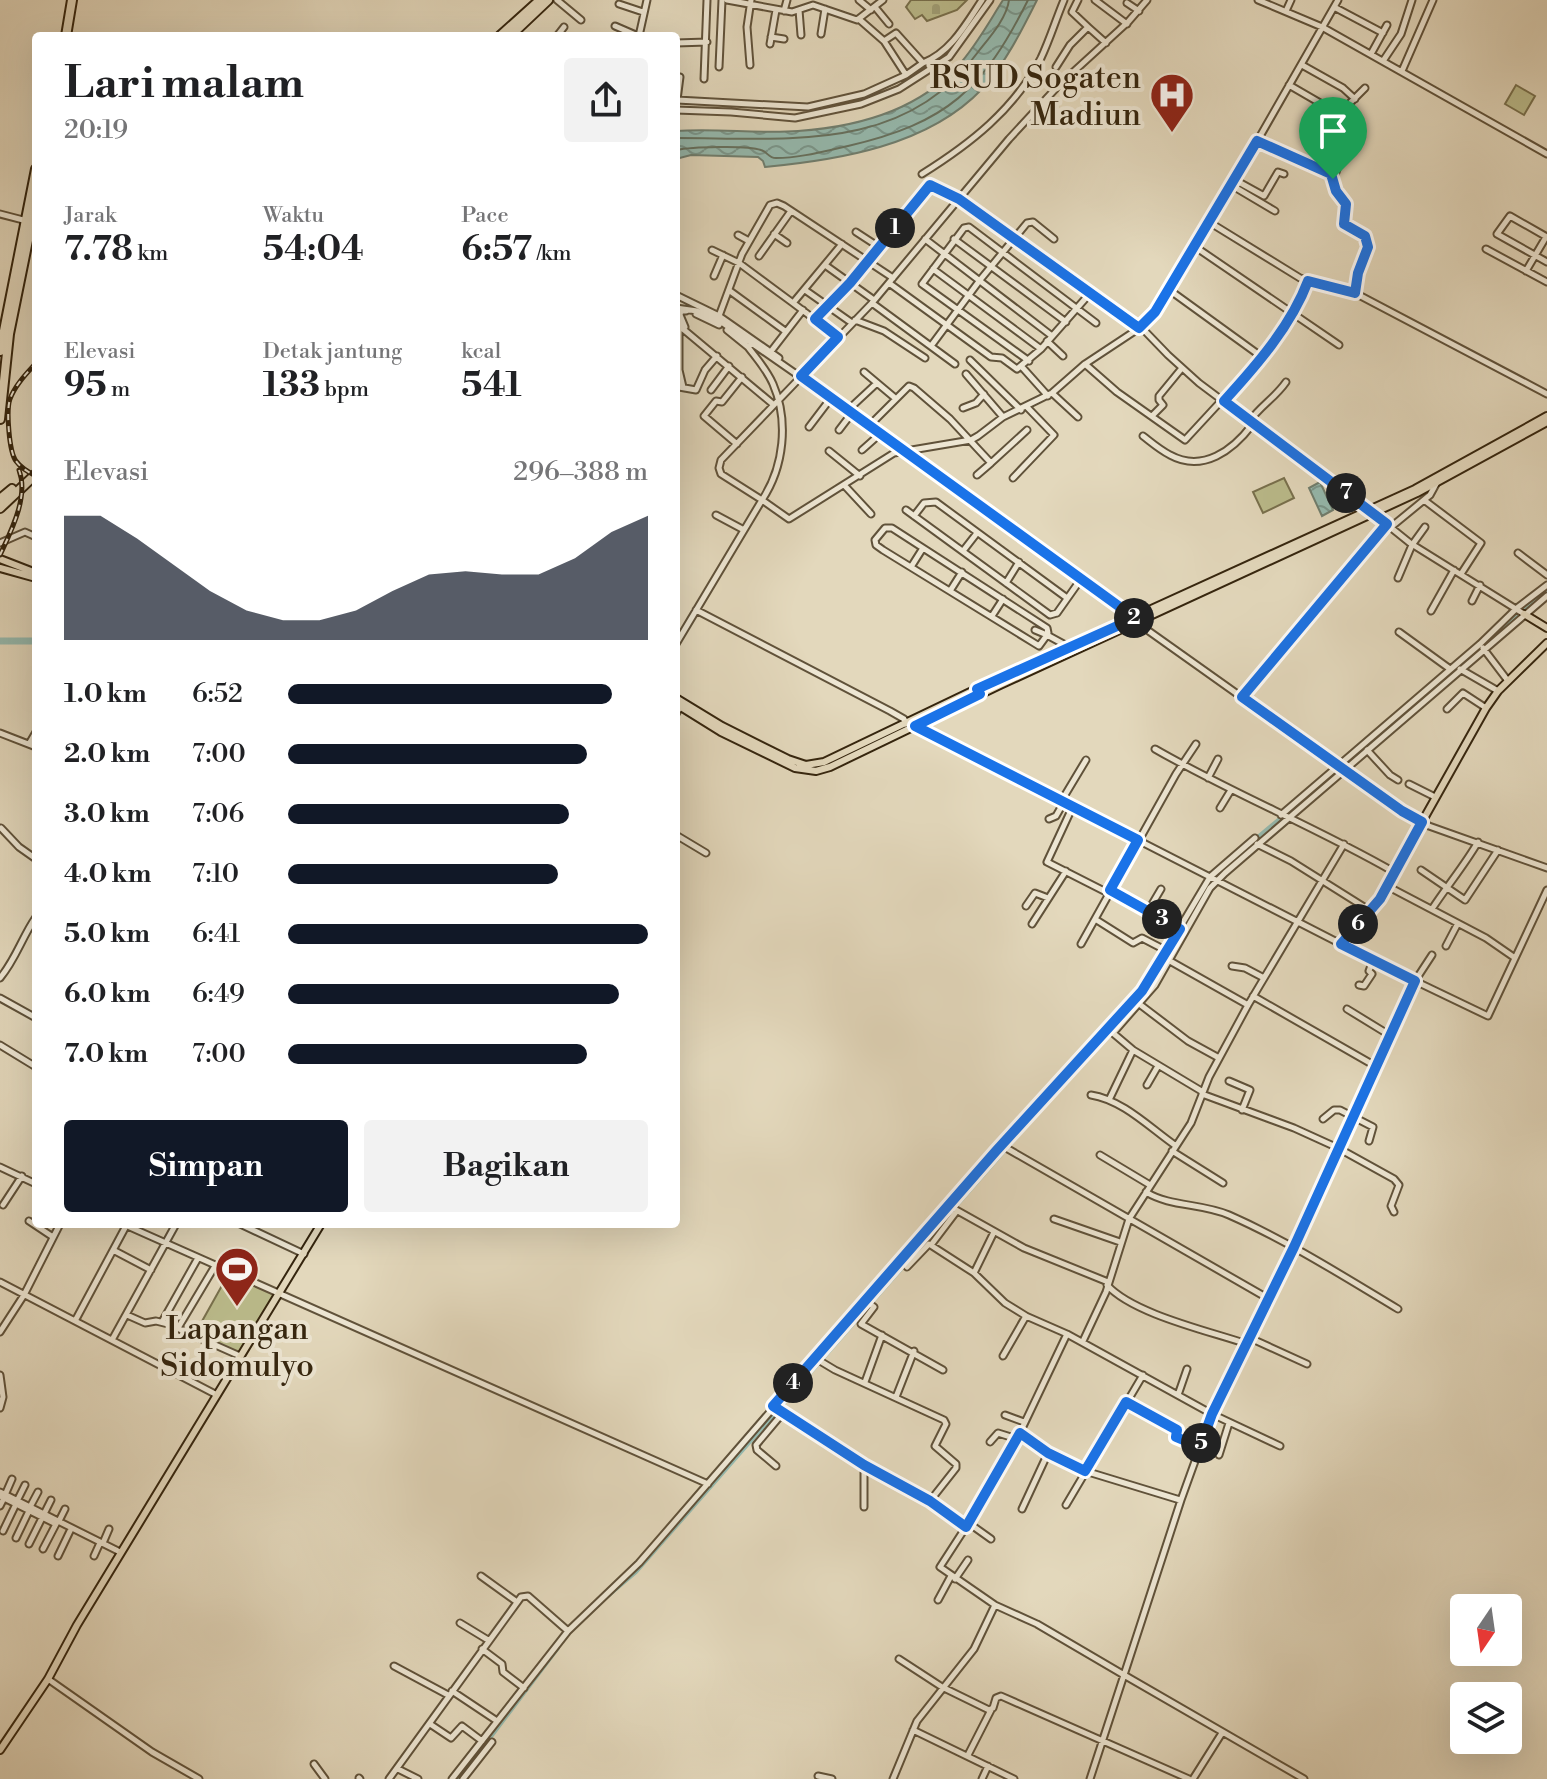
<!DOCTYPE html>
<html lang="id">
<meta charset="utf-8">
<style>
:root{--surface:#fff;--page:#f2f2f2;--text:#202124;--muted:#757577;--accent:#111827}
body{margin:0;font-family:"Libre Bodoni",serif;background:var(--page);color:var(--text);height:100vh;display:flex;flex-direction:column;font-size:30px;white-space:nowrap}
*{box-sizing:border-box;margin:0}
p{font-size:26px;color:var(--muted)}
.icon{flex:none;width:44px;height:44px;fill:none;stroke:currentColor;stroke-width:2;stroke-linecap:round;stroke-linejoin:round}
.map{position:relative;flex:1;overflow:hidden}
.drawer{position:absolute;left:32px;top:32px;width:648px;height:1196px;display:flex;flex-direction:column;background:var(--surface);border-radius:8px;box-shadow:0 8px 32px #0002}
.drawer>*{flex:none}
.needle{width:52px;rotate:193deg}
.tools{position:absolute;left:1450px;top:1594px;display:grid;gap:16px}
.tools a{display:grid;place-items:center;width:72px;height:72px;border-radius:8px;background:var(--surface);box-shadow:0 8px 32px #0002;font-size:40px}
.pin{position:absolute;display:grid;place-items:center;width:68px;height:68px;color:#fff;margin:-82px -34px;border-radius:50% 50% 50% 0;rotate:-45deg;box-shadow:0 0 8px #0007}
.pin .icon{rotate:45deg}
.km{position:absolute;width:40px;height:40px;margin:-20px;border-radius:50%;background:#222;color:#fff;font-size:22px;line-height:40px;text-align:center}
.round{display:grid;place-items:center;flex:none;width:84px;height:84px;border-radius:8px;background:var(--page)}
.overview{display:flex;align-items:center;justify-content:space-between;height:136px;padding:0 32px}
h1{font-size:44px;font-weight:700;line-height:60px}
.metrics{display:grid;grid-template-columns:repeat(3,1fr);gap:12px;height:136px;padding:8px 32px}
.metrics div{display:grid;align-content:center}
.metrics b{font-size:34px;font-weight:700}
.metrics small{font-size:22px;font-weight:400}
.metrics p{font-size:22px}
.chart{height:224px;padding:16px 32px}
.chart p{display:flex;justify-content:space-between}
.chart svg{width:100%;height:144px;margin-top:8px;fill:var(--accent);opacity:.7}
.primary-button{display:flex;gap:16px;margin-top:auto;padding:16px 32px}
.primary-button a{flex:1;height:92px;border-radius:8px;background:var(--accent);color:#fff;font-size:32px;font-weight:700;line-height:92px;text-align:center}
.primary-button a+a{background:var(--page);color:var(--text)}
ul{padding:0 32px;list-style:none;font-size:26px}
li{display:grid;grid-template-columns:128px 96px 1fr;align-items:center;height:60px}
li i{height:20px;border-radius:10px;background:var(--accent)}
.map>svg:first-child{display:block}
</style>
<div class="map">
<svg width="1547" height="1779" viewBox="0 0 1547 1779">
<defs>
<pattern id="cemetery-stones" width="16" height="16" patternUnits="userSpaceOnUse" patternTransform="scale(2)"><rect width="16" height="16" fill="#bbbc8c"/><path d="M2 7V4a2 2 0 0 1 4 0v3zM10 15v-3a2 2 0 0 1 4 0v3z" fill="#a1a178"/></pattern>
<pattern id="water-waves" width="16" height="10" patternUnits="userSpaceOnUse" patternTransform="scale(2)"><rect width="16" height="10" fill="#95baaf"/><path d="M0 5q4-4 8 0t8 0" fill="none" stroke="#7a978d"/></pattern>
</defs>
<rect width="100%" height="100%" fill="#e3d8bc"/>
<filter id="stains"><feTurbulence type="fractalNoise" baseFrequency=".0025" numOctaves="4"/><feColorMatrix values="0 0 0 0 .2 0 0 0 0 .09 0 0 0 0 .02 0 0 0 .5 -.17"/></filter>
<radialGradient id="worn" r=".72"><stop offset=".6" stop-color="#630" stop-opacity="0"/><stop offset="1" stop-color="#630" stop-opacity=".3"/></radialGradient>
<!-- cemetery -->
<path fill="url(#cemetery-stones)" stroke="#78704d" stroke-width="2" d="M911,0H967L957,10L927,21L922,15L915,19L906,7Z"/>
<!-- park -->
<path fill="#bbbc8c" stroke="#78704d" stroke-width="2" d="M1516,85L1535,96L1524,115L1505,104Z
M1284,478L1294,498L1263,513L1253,492Z
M229,1273L275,1293L238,1354L197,1336L196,1332Z"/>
<!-- water -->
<path fill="url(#water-waves)" stroke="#6f7e6f" stroke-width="2" d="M1003,0H1037C1022,30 1005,64 982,89C928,146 838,160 765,167L763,161L758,157L691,155L676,159V131C717,128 757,134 798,131C857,127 917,111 958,66C976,46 989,22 1003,0Z
M1320,482L1333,510L1322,516L1309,488Z"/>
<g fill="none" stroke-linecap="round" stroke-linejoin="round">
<!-- shore -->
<path stroke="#65705e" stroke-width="2" d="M676,138C786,138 905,154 978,52C989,38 1007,18 1009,0
M676,150C691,147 747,145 761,150C768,152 768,158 776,158C800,158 825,151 848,146C947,123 983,90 1028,0"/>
<!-- canal -->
<path stroke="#95baaf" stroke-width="4" d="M1333,774L1547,591
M1253,841L1283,816
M1179,938L1201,897
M1144,992L1167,960
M602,1601L636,1572L1125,1013
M459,1779L558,1648"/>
<!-- river -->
<path stroke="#95baaf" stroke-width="7" d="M0,641H36"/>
<!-- minor casing -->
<g stroke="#60523a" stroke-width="9">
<path id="minor" d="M557,0L581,20
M727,0L792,12L813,5L857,20L883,0
M859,0L871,10
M1078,0L1072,12L1088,27
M1095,0L1127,24
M1258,0L1322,27L1547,154
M1127,3L1139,11
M619,4L643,12
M875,7L889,24
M1334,7L1383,33
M799,10L801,35
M784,11L787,0
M1286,11L1291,0
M860,20L884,41L906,75L923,63L896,33L884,41
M615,26L638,36
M821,34L825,9
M557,36L564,27
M639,36L647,0
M771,37L784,39
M676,43L707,42
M770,44L776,10
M1371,54L1387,25
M1383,61L1401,34L1412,0
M923,63C951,52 966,24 982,0
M750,65L747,27L751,0
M1302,65L1343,88L1355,99
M719,67L722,0
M1056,67L1070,45L1088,27L1106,43
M1402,71L1433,0
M704,79L707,0
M1289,85L1339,114
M677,100L808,107L864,94L906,75
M677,100L680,77
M676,110L731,112L795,118L861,104L899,89L949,57L990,0
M1257,141L1332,176L1336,191L1346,204L1344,224L1365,236L1368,242L1358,273L1355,293
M922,174C970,144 1014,110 1041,58C1050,39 1056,19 1064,0
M1334,178L1337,169L1328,133L1339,114L1365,88
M1235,180L1264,196L1278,172L1284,174
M1231,185L1275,211
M961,197L1141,327L1168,355L1199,383L1374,514L1410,543L1524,614
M0,214L27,221
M1209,222L1300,278L1355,293L1547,394
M856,232L879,247
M774,234L787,243
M738,235L749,241
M1547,237L1510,216L1497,234L1547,262
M925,239L1052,336
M954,239L1066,322
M1194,246L1339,345
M1486,249L1547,282
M712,250L739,263L793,303
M759,256L791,211
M825,265L874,300
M933,269L1041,349
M1526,271L1546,237
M714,276L723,255
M889,283L991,357L1002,358L1017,369L1041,349L1092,291
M1168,289L1262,357
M805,290L852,323
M730,291L785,331
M676,295L719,316L779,358
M872,303L955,364
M676,308L697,311L717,319L848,410L1135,618
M696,314L719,325
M719,316L742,254L770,205L777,203L784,206L893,278
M676,318L683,329L774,405
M815,319L850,283L928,186L934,185L959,200
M855,320L884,331L925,358
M679,326V370L683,387
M685,327L680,315L681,311H686
M727,330L748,347
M838,337L793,303L842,244
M1047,341L1063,356
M752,343L748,347C757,359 767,370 773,384C789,421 784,467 762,500L789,519L894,453L971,440L978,436L1003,417L1052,393L1085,364L1141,327L1152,316L1235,180L1338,0
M931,346L980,280L1027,223L1033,222L1054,239
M769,354L803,310
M970,360L1021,410
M1029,361L922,284L964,228L969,227L1096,323
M1085,364L1117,392L1185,440L1222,400
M1022,367L1048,396
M864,372L895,398
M966,374L1003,417
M676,382L679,387L696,390L705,370L717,356
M711,390L729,366
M1052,393L1078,417
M1224,401C1256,366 1291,326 1308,282
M963,408L976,403L984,394
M848,410L877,383
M1152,416L1163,405L1159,400V396L1182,368
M1249,422C1260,406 1275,398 1286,382
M869,426L909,386L914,388L950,419L991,463L1027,430
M809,427L831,398
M839,430L852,413
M1143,436C1152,443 1160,450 1170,455C1203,473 1233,450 1252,425
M737,444L704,416L716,401L722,402L742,377
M862,450L880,434
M829,451L860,476
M977,475L991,463
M1013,478L1054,435L1027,407
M845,486L871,514
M1424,500L1481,543L1461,574
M906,510L1050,615L1057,613
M716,515L744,530
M914,516L924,503L936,502L1067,598
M1391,527L1430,495L1436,484
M0,543L25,532L36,537
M963,551L977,533
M1518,553L1547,575
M911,567L923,548
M1398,578L1412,545L1425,527
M1006,583L1019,562
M950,591L962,572
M1472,601L1480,585
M696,610L890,711L904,719L906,724
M1431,611L1454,570
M1057,613L1081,579
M992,616L1003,599
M1136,622L1402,811L1429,826L1547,868
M1035,630L1047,635L1048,633L1047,628L892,528H885L875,540L876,545L883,550L1039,646L1047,635L1069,647
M1399,632L1450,669
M676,644L762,500L721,474L719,468L721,460L872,303L1009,139L1059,85L1128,22L1147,0
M1483,648L1508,681
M1460,669L1498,691
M1242,697L1387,524
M1447,709L1463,693L1486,708
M676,714L680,707
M915,726L1341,944L1380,899L1422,822
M0,733L36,747
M29,744L36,732
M1155,749C1233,794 1316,827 1394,872
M1367,750L1390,775L1398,780
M1208,778L1218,759
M1409,784L1435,797
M1062,800L1086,760
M1073,806L1047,862L1108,893
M1220,808L1231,790
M1281,815L1480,644L1517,608L1547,585
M1049,819L1056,816L1064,802
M1,828L19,847L36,859
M676,835L706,853
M1257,844L1291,861L1369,910
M1421,870L1465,900L1498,850
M1387,886L1486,938L1515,958
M1110,890L1180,929
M1026,906L1035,893L1048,898
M1432,909C1447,886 1464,866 1478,842
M1148,911L1161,889
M1095,919L1133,943L1142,938L1167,951
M1032,924L1066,871
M1081,944L1176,774L1196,744
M1446,946L1457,925
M1432,955L1415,981L1488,1016L1547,890
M1170,961L1248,1005
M1232,966L1245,968L1264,978
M0,978C16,959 22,937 36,917
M1359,985L1364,986L1372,974L1369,971L1373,960
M1253,996L1377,1067
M0,998L36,1018
M1138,1003L1188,1041L1219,1058
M1347,1009L1391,1036
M1107,1028L1133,1050L1203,1092
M1113,1033L1155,985L1210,888L1225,873L1547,596
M0,1045L36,1067
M1229,1081L1250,1090L1242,1110
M1147,1085L1158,1066
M1202,1094L1294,1128L1338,1148L1394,1179L1399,1185L1391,1206L1394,1212
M1091,1095C1123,1100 1150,1128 1176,1146
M1109,1100L1133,1050
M1323,1119L1334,1110H1340L1373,1127L1369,1141
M1008,1149L1269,1299
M1172,1151L1223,1183
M1100,1155L1150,1185
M0,1167L36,1184
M1146,1192C1170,1207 1201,1203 1229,1215C1288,1241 1343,1276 1398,1309
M3,1205L22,1176
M949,1206L1024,1248L1108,1282
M1054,1219L1120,1242
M29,1221L53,1237
M123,1224L708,1484
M240,1224L304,1254
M931,1245L956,1212
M113,1250L151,1270
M907,1267L929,1244L974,1273L1005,1303L1026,1316L1067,1334
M974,1273L994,1232
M0,1282L217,1395
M1107,1285C1133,1314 1209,1331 1247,1344
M866,1301L874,1307L861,1324L943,1370
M127,1315L145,1323L156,1321L168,1324L240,1356
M75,1321L126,1226
M162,1322L198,1258
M178,1328L215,1266
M0,1332L24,1295L60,1224
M1250,1338L1307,1364
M112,1340L176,1224
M1083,1341L1106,1292L1129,1219L1191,1123L1209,1077L1248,1005L1344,844
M1003,1356L1026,1316
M815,1358L835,1370L944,1420L946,1424L935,1446L956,1464V1468L930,1501
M0,1375L3,1397L0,1408
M865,1382L882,1335
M1178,1395L1187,1369
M896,1397L914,1351
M1126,1402L1177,1430L1176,1437L1200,1447
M773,1406L864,1465L930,1501L966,1527
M1005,1415L1024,1422
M1020,1433L1048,1453L1085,1471L1180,1500
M990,1442L998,1433L1017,1439
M1219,1455L1229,1423
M864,1465V1507
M776,1466L757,1450L756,1445L782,1414
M0,1492L120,1552
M5,1495L12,1479
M0,1496L56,1524
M17,1501L25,1485
M1066,1505L1143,1375
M0,1506L4,1498
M30,1507L38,1492
M1022,1509L1048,1453
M59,1521L65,1509
M970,1524L991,1539
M3,1531L16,1504
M16,1538L29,1511
M103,1543L109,1529
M29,1544L51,1500
M43,1549L56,1524
M58,1556L70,1531
M94,1556L99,1545
M481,1576L517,1602
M955,1579L968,1560
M938,1600L951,1576
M460,1623L488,1640
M482,1649L502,1664L503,1672L524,1688
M899,1659L942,1687L989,1710L993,1708L996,1698L1001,1696L1189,1779
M394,1666L448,1695
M48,1679L152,1752L199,1779
M452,1691L497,1721
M430,1724L451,1738L462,1726L482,1741
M913,1730L1014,1779
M968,1755L991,1710
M314,1764L325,1779
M398,1769L418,1779
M818,1776L832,1779
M359,1778L360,1779
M389,1779L521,1597L528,1596L568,1631
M452,1779L568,1631L639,1563L996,1151L1142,991L1210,877L1255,838
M463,1779L492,1742
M893,1779L917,1721L974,1649L995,1605
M982,1779L988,1766
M1090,1779L1124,1675L1037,1624L995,1605L940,1567L984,1499L1017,1439L1067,1334L1212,1414L1280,1446
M1193,1779L1222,1733
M1304,1779L1124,1675L1181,1500L1212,1414L1294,1247L1415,981L1341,944"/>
</g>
<!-- major casing -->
<g stroke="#35250e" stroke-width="10">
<path id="major" d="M0,559L36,573
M0,568L36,578
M1524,614L1547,628
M676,698L722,726L788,759L806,765L824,762L991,682L1415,489L1547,416
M676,704L721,732L795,768L816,771L830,767L1000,685L1417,493L1547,422
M1422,822L1486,708L1498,691L1547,643
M0,1750L48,1679L77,1625L321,1224"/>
</g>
<!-- highway casing -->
<g stroke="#35250e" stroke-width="12">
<path id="highway" d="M66,36L72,0
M500,36L540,0
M510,36L548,0
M0,351L36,169
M0,419L9,334L36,201
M0,499L12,489
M0,508L36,474"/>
</g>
<!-- minor -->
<use href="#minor" stroke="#ede6d3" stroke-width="5"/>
<!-- major -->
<use href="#major" stroke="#e3d8bc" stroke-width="6"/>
<!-- highway -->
<use href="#highway" stroke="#e3d8bc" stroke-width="8"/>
<!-- rail casing -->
<g stroke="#35250e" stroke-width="5">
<path id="rail" d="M36,363C27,373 15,385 10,399C6,410 9,452 16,461C21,468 28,472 36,476
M0,555C11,531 29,497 19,470"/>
</g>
<!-- rail -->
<use href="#rail" stroke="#ede6d3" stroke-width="2" stroke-dasharray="6" stroke-linecap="butt"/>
</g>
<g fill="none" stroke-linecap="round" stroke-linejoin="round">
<!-- route casing -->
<g stroke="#fff" stroke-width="16">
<path id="route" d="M1257,141L1331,174L1336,191L1346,204L1344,224L1365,236L1368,247L1358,273L1355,293L1308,281C1291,326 1256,366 1224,401L1387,524L1242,697L1402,811L1422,822L1380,899L1341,944L1415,981L1294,1247L1212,1414L1200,1447L1176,1437L1177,1430L1126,1402L1085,1471L1048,1453L1020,1433L966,1527L930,1501L864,1465L773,1406L996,1151L1142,991L1180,929L1110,890L1138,840L915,726L980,694L977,689L1135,618L801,376L838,337L815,319L850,283L930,185L959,199L1139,328L1155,312Z"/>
</g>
<!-- route -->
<use href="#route" stroke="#1a73e8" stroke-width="10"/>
</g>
<!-- icons -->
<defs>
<g id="hospital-pin" transform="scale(2.3)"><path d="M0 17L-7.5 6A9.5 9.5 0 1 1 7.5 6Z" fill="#8f2418" stroke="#ede6d3"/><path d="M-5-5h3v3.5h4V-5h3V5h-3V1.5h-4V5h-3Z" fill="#fff"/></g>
<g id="stadium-pin" transform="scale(2.3)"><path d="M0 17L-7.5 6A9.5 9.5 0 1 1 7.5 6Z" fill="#8f2418" stroke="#ede6d3"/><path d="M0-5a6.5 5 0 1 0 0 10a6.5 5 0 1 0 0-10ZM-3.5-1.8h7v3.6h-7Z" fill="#fff"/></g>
</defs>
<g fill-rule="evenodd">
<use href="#hospital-pin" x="1172" y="95"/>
<use href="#stadium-pin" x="237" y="1269"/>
</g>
<g text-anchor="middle" stroke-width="8" stroke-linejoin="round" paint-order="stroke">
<!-- poi labels -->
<g font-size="32" fill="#35250e" stroke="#ede6d3" text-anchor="end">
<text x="1141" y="88">RSUD Sogaten<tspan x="1141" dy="37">Madiun</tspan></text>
<text x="237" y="1339" text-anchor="middle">Lapangan<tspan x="237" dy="37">Sidomulyo</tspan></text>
</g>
</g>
<rect width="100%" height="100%" filter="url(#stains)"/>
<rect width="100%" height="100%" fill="url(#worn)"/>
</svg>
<div class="tools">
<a><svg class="needle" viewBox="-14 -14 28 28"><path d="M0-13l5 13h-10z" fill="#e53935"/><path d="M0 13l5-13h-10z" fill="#757577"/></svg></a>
<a><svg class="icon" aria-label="layers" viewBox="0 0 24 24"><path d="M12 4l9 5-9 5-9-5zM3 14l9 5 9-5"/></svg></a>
</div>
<div class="pin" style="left:1333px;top:179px;background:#1e9e55"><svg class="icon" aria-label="arrive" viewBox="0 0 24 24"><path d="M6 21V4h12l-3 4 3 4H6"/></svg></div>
<b class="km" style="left:895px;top:228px">1</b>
<b class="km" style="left:1134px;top:618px">2</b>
<b class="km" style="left:1162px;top:919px">3</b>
<b class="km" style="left:793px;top:1383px">4</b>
<b class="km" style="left:1201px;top:1443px">5</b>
<b class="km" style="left:1358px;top:924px">6</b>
<b class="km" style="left:1346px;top:493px">7</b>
<section class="drawer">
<div class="overview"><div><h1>Lari malam</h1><p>20:19</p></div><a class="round"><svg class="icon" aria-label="share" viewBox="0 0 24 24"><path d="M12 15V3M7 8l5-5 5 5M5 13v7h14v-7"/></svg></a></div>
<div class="metrics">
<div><p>Jarak</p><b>7.78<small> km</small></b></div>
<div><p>Waktu</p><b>54:04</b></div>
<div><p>Pace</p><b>6:57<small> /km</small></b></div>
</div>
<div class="metrics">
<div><p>Elevasi</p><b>95<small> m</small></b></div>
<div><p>Detak jantung</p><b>133<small> bpm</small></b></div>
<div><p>kcal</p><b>541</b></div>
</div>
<div class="chart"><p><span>Elevasi</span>296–388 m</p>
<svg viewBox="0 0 160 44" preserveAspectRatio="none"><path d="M0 44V6L10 6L20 13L30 21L40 29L50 35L60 38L70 38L80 35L90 29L100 24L110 23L120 24L130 24L140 19L150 11L160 6V44z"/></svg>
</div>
<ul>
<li><b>1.0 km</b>6:52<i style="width:90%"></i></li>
<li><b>2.0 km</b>7:00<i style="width:83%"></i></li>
<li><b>3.0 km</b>7:06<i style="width:78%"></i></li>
<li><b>4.0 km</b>7:10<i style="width:75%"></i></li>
<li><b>5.0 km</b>6:41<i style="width:100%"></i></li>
<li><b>6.0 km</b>6:49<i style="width:92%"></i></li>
<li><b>7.0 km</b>7:00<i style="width:83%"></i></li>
</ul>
<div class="primary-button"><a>Simpan</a><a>Bagikan</a></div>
</section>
</div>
